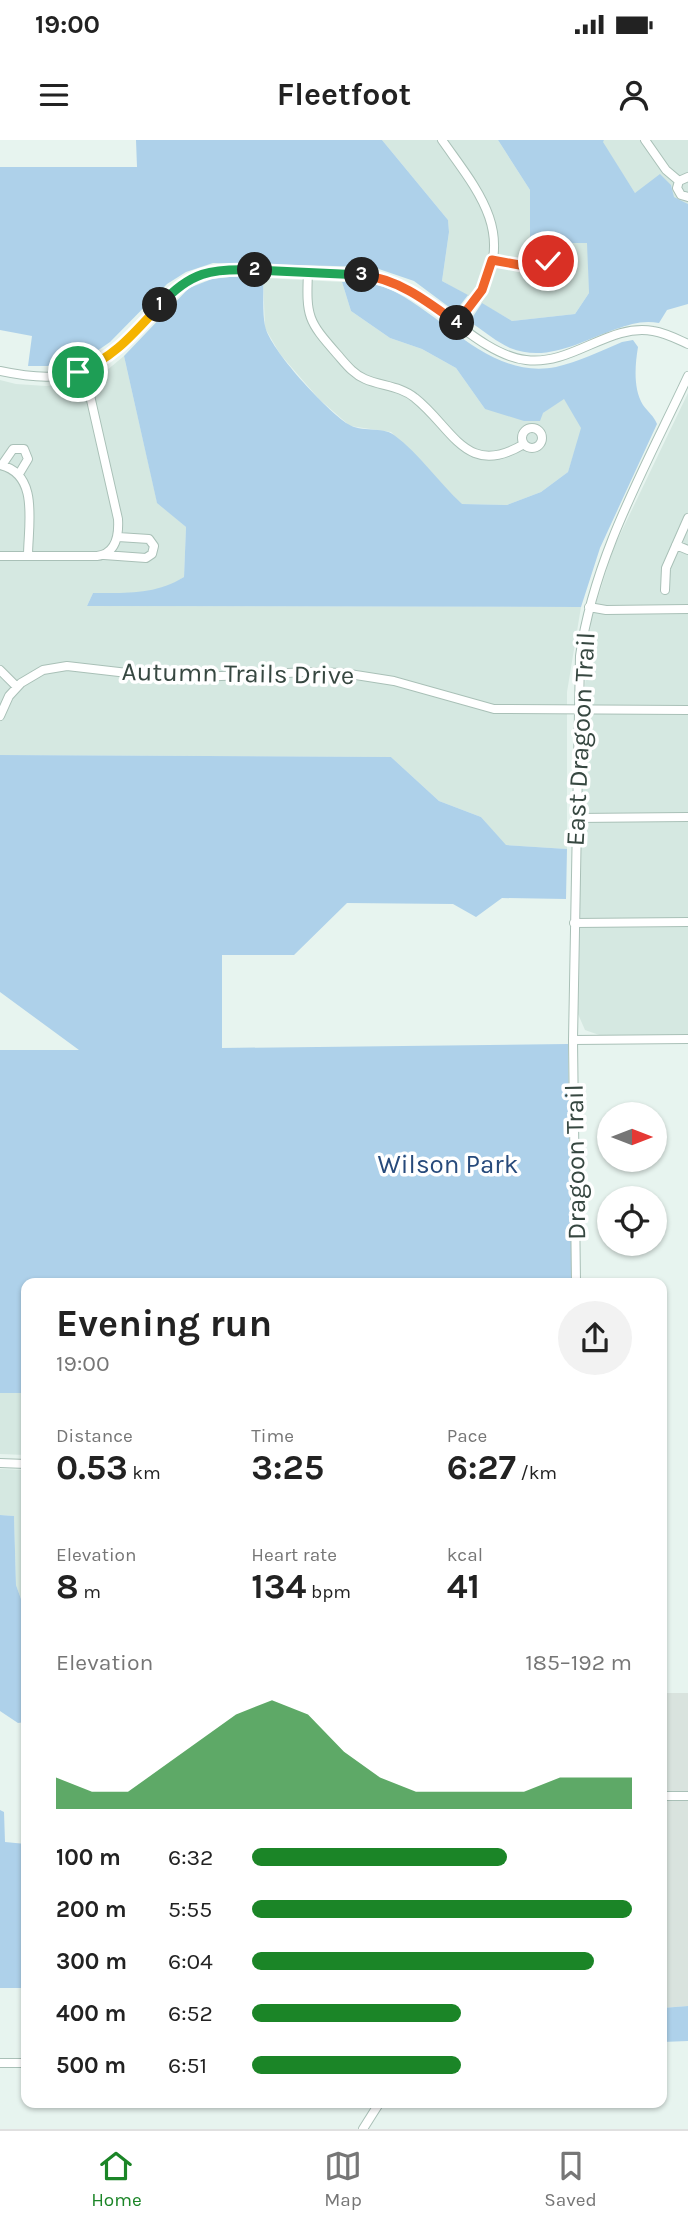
<!DOCTYPE html>
<meta charset="utf-8">
<style>
:root{--surface:#fff;--page:#f2f2f2;--text:#222;--muted:#767676;--line:#e0e0e0;--accent:#1b8527}
body{margin:0;font-family:Karla,sans-serif;background:var(--page);color:var(--text);height:100vh;display:flex;flex-direction:column;font-size:26px;white-space:nowrap}
*{box-sizing:border-box;margin:0}
p{font-size:23px;color:var(--muted)}
.icon{flex:none;width:38px;height:38px;fill:none;stroke:currentColor;stroke-width:2;stroke-linecap:round;stroke-linejoin:round}
.map{position:relative;flex:1;overflow:hidden}
.side{position:absolute;left:21px;top:1138px;width:646px;height:830px;display:flex;flex-direction:column;background:var(--surface);border-radius:14px;box-shadow:0 2px 5px #0004}
.side>*{flex:none}
.needle{width:46px;rotate:90deg}
.controls{position:absolute;left:597px;top:962px;display:grid;gap:14px}
.controls a{display:grid;place-items:center;width:70px;height:70px;border-radius:50%;background:var(--surface);box-shadow:0 2px 5px #0004;font-size:35px}
.pin{position:absolute;display:grid;place-items:center;width:60px;height:60px;color:#fff;margin:-30px;border:4px solid #fff;border-radius:50%;box-shadow:0 2px 7px #0007}
.km{position:absolute;width:35px;height:35px;margin:-18px;border-radius:50%;background:#222;color:#fff;font-size:19px;line-height:35px;text-align:center}
.round{display:grid;place-items:center;flex:none;width:74px;height:74px;border-radius:37px;background:var(--page)}
.overview{display:flex;align-items:center;justify-content:space-between;height:119px;padding:0 35px}
h1{font-size:38px;font-weight:700;line-height:52px}
.metrics{display:grid;grid-template-columns:repeat(3,1fr);gap:10px;height:119px;padding:7px 35px}
.metrics div{display:grid;align-content:center}
.metrics b{font-size:35px;font-weight:700}
.metrics small{font-size:19px;font-weight:400}
.metrics p{font-size:19px}
.chart{height:196px;padding:14px 35px}
.chart p{display:flex;justify-content:space-between}
.chart svg{width:100%;height:126px;margin-top:7px;fill:var(--accent);opacity:.7}
ul{padding:0 35px;list-style:none;font-size:23px}
li{display:grid;grid-template-columns:112px 84px 1fr;align-items:center;height:52px}
li i{height:18px;border-radius:9px;background:var(--accent)}
.status{display:flex;justify-content:space-between;align-items:center;height:49px;padding:0 35px;background:var(--surface);direction:ltr}
.status svg{height:19px;fill:currentColor}
header{display:flex;justify-content:space-between;align-items:center;height:91px;padding:0 35px;background:var(--surface);font-size:32px;font-weight:700}
.menu{display:flex;justify-content:space-around;align-items:center;height:98px;border-top:2px solid var(--line);background:var(--surface);font-size:19px;color:var(--muted)}
.menu a{display:grid;justify-items:center;gap:4px}
.menu .current{color:var(--accent)}
.map>svg:first-child{display:block}
</style>
<div class="status"><b>19:00</b><svg viewBox="0 0 49 12"><path d="M0 12V9h3v3zM5 12V6h3v6zM10 12V3h3v9zM15 12V0h3v12zM26 1h20v11H26zM47 4h2v5h-2z"/></svg></div>
<header><svg class="icon" aria-label="menu" viewBox="0 0 24 24"><path d="M4 6h16M4 12h16M4 18h16"/></svg>Fleetfoot<svg class="icon" aria-label="person" viewBox="0 0 24 24"><circle cx="12" cy="8" r="4"/><path d="M4 21q1-7 8-7t8 7"/></svg></header>
<div class="map">
<svg width="688" height="1989" viewBox="0 0 688 1989">
<rect width="100%" height="100%" fill="#e7f4ef"/>
<!-- residential -->
<path fill="#d5e8e1" d="M382,0H498L530,50V119L552,114L560,103H588L589,153L575,174L512,181L442,141L449,92L448,80Z
M604,0H688V64L673,57L671,45L635,53L602,2Z
M263,138L342,142L351,171L390,198L422,209L456,228L485,269L543,273L564,258L582,288L568,332L541,352L507,365L461,364L391,292L350,286L319,259L280,214L265,188Z
M124,216L157,362L186,387L184,437L166,448L137,453H93L87,466L581,467L567,552V709L505,705L481,677L439,661L391,617L0,615V240L16,244L46,246L79,243L100,236Z
M688,253V895L602,896L585,890L578,874L582,579L591,479L614,407Z
M0,1253H26V1315L0,1314Z
M0,1329L26,1330V1473L16,1445L14,1376L0,1375Z"/>
<!-- industrial -->
<path fill="#d9e3de" d="M662,1553H688V1866L662,1868Z"/>
<!-- green -->
<path fill="#aed1ea" d="M136,0H382L448,80L449,92L442,141L468,155L458,168L453,170L414,141L373,127L213,123L186,132L167,144L110,202L87,218L67,226H28L32,196L0,190V27H137Z
M498,0H604L603,2L635,53L660,34L671,45L674,57L688,64V164L667,170L659,183C643,180 631,184 616,189C582,201 547,223 510,208C497,202 485,192 473,184L472,178L482,163L512,181L575,174L589,153L587,103H560L552,115L530,119V50Z
M238,136L263,138C264,154 262,171 265,186C270,210 327,271 348,284C361,293 382,286 394,295C420,314 438,342 462,364L507,365L541,352L568,332L581,288L564,259L543,273L540,281H524L485,269L456,228L422,209L390,198L351,171L342,142C358,142 374,142 389,149C444,174 489,240 556,227C578,222 601,211 622,202L633,200L638,207C635,225 633,249 643,265C648,272 654,276 657,284L600,408L581,467L87,466L93,453C125,453 155,455 184,437L186,387L157,363L124,216L189,148L212,139Z
M0,615L391,617L439,661L481,677L506,705L567,709L566,759L502,758L476,777L453,764L347,763L294,815H222V908L568,904L572,1143H26V1253H0V910H79L0,852Z
M0,1375L14,1376L16,1445L26,1473V1582L18,1583L0,1571Z
M0,1670L4,1672L5,1702L26,1704V1848H0Z
M688,1866V1901L662,1902V1868Z"/>
<g fill="none" stroke-linecap="round" stroke-linejoin="round">
<!-- minor casing -->
<g stroke="#a9c0b7" stroke-width="10">
<path id="minor" d="M442,0C474,46 514,89 483,148C476,160 466,172 458,184
M645,0L666,30L679,41
M688,37L679,41L677,48L681,55L688,57
M532 130a10 10 0 1 1 20 0a10 10 0 1 1-20 0Z
M492,120L532,128
M308,132C306,177 308,181 337,214C345,223 353,234 365,239C381,246 401,246 415,258C453,288 466,339 524,304
M0,231C83,249 106,224 159,166C174,150 188,136 211,131C238,126 268,131 295,132C321,133 349,131 375,137C387,139 399,144 409,150C444,170 487,216 526,220C572,226 609,183 653,191C666,193 677,199 688,204
M522 298a10 10 0 1 1 20 0a10 10 0 1 1-20 0Z
M0,325C40,334 28,385 28,416
M2,325L13,309H24L28,319L19,334
M676,405L688,410
M104,415L146,418L152,414L154,406L149,399L118,397
M0,416H97C116,414 119,395 118,379L84,229
M665,450L666,428L688,378
M589,467L606,470L688,469
M0,530L17,547
M0,576L9,556L21,543L43,530L67,526L145,535L198,537L309,532L343,533L394,541L494,569L688,570
M576,678L688,677
M574,783L688,782
M573,900L688,899
M576,1143L573,900L580,516C594,416 646,326 688,236
M0,1323L26,1324
M662,1656H688
M0,1923H26
M363,1989L380,1962"/>
</g>
<!-- minor -->
<use href="#minor" stroke="#fff" stroke-width="8"/>
</g>
<g fill="none" stroke-linecap="round" stroke-linejoin="round">
<!-- split-1 casing -->
<g stroke="#fff" stroke-width="14">
<path id="split-1" d="M78,232C115,217 133,194 160,165"/>
</g>
<!-- split-2 casing -->
<g stroke="#fff" stroke-width="14">
<path id="split-2" d="M160,165C190,132 211,128 255,130"/>
</g>
<!-- split-3 casing -->
<g stroke="#fff" stroke-width="14">
<path id="split-3" d="M255,130L362,135"/>
</g>
<!-- split-4 casing -->
<g stroke="#fff" stroke-width="14">
<path id="split-4" d="M362,135C399,139 428,162 457,183"/>
</g>
<!-- split-5 casing -->
<g stroke="#fff" stroke-width="14">
<path id="split-5" d="M457,183L482,150L492,120L525,126"/>
</g>
<!-- split-6 casing -->
<g stroke="#fff" stroke-width="14">
<path id="split-6" d="M525,126L532,128L540,120L548,121"/>
</g>
<!-- split-1 -->
<use href="#split-1" stroke="#f5b400" stroke-width="9"/>
<!-- split-2 -->
<use href="#split-2" stroke="#22a559" stroke-width="9"/>
<!-- split-3 -->
<use href="#split-3" stroke="#22a559" stroke-width="9"/>
<!-- split-4 -->
<use href="#split-4" stroke="#f0652b" stroke-width="9"/>
<!-- split-5 -->
<use href="#split-5" stroke="#f0652b" stroke-width="9"/>
<!-- split-6 -->
<use href="#split-6" stroke="#f5b400" stroke-width="9"/>
</g>
<g text-anchor="middle" stroke-width="7" stroke-linejoin="round" paint-order="stroke">
<!-- street labels -->
<g font-size="26" fill="#364740" stroke="#fff">
<text transform="translate(238 533) rotate(1)" y="9">Autumn Trails Drive</text>
<text transform="translate(580 599) rotate(-87)" y="9">East Dragoon Trail</text>
<text transform="translate(575 1022) rotate(-91)" y="9">Dragoon Trail</text>
</g>
<!-- park labels -->
<g font-size="26" fill="#274a7b" stroke="#fff">
<text x="448" y="1033">Wilson Park</text>
</g>
</g>
</svg>
<div class="controls">
<a><svg class="needle" viewBox="-14 -14 28 28"><path d="M0-13l5 13h-10z" fill="#e53935"/><path d="M0 13l5-13h-10z" fill="#767676"/></svg></a>
<a><svg class="icon" aria-label="locate" viewBox="0 0 24 24"><circle cx="12" cy="12" r="6"/><path d="M12 2v4M12 18v4M2 12h4M18 12h4"/></svg></a>
</div>
<div class="pin" style="left:78px;top:232px;background:#1e9e55"><svg class="icon" aria-label="arrive" viewBox="0 0 24 24"><path d="M6 21V4h12l-3 4 3 4H6"/></svg></div>
<div class="pin" style="left:548px;top:121px;background:#d93025"><svg class="icon" aria-label="check" viewBox="0 0 24 24"><path d="M5 12l5 5 9-10"/></svg></div>
<b class="km" style="left:160px;top:165px">1</b>
<b class="km" style="left:255px;top:130px">2</b>
<b class="km" style="left:362px;top:135px">3</b>
<b class="km" style="left:457px;top:183px">4</b>
<section class="side">
<div class="overview"><div><h1>Evening run</h1><p>19:00</p></div><a class="round"><svg class="icon" aria-label="share" viewBox="0 0 24 24"><path d="M12 15V3M7 8l5-5 5 5M5 13v7h14v-7"/></svg></a></div>
<div class="metrics">
<div><p>Distance</p><b>0.53<small> km</small></b></div>
<div><p>Time</p><b>3:25</b></div>
<div><p>Pace</p><b>6:27<small> /km</small></b></div>
</div>
<div class="metrics">
<div><p>Elevation</p><b>8<small> m</small></b></div>
<div><p>Heart rate</p><b>134<small> bpm</small></b></div>
<div><p>kcal</p><b>41</b></div>
</div>
<div class="chart"><p><span>Elevation</span>185–192 m</p>
<svg viewBox="0 0 160 44" preserveAspectRatio="none"><path d="M0 44V33L10 38L20 38L30 29L40 20L50 11L60 6L70 11L80 24L90 33L100 38L110 38L120 38L130 38L140 33L150 33L160 33V44z"/></svg>
</div>
<ul>
<li><b>100 m</b>6:32<i style="width:67%"></i></li>
<li><b>200 m</b>5:55<i style="width:100%"></i></li>
<li><b>300 m</b>6:04<i style="width:90%"></i></li>
<li><b>400 m</b>6:52<i style="width:55%"></i></li>
<li><b>500 m</b>6:51<i style="width:55%"></i></li>
</ul>
</section>
</div>
<nav class="menu">
<a class="current"><svg class="icon" aria-label="home" viewBox="0 0 24 24"><path d="M3 11l9-7 9 7M6 9v11h12V9"/></svg>Home</a>
<a><svg class="icon" aria-label="map" viewBox="0 0 24 24"><path d="M3 6l6-2 6 2 6-2v14l-6 2-6-2-6 2zM9 4v14M15 6v14"/></svg>Map</a>
<a><svg class="icon" aria-label="saved" viewBox="0 0 24 24"><path d="M7 4h10v16l-5-4-5 4z"/></svg>Saved</a>
</nav>
